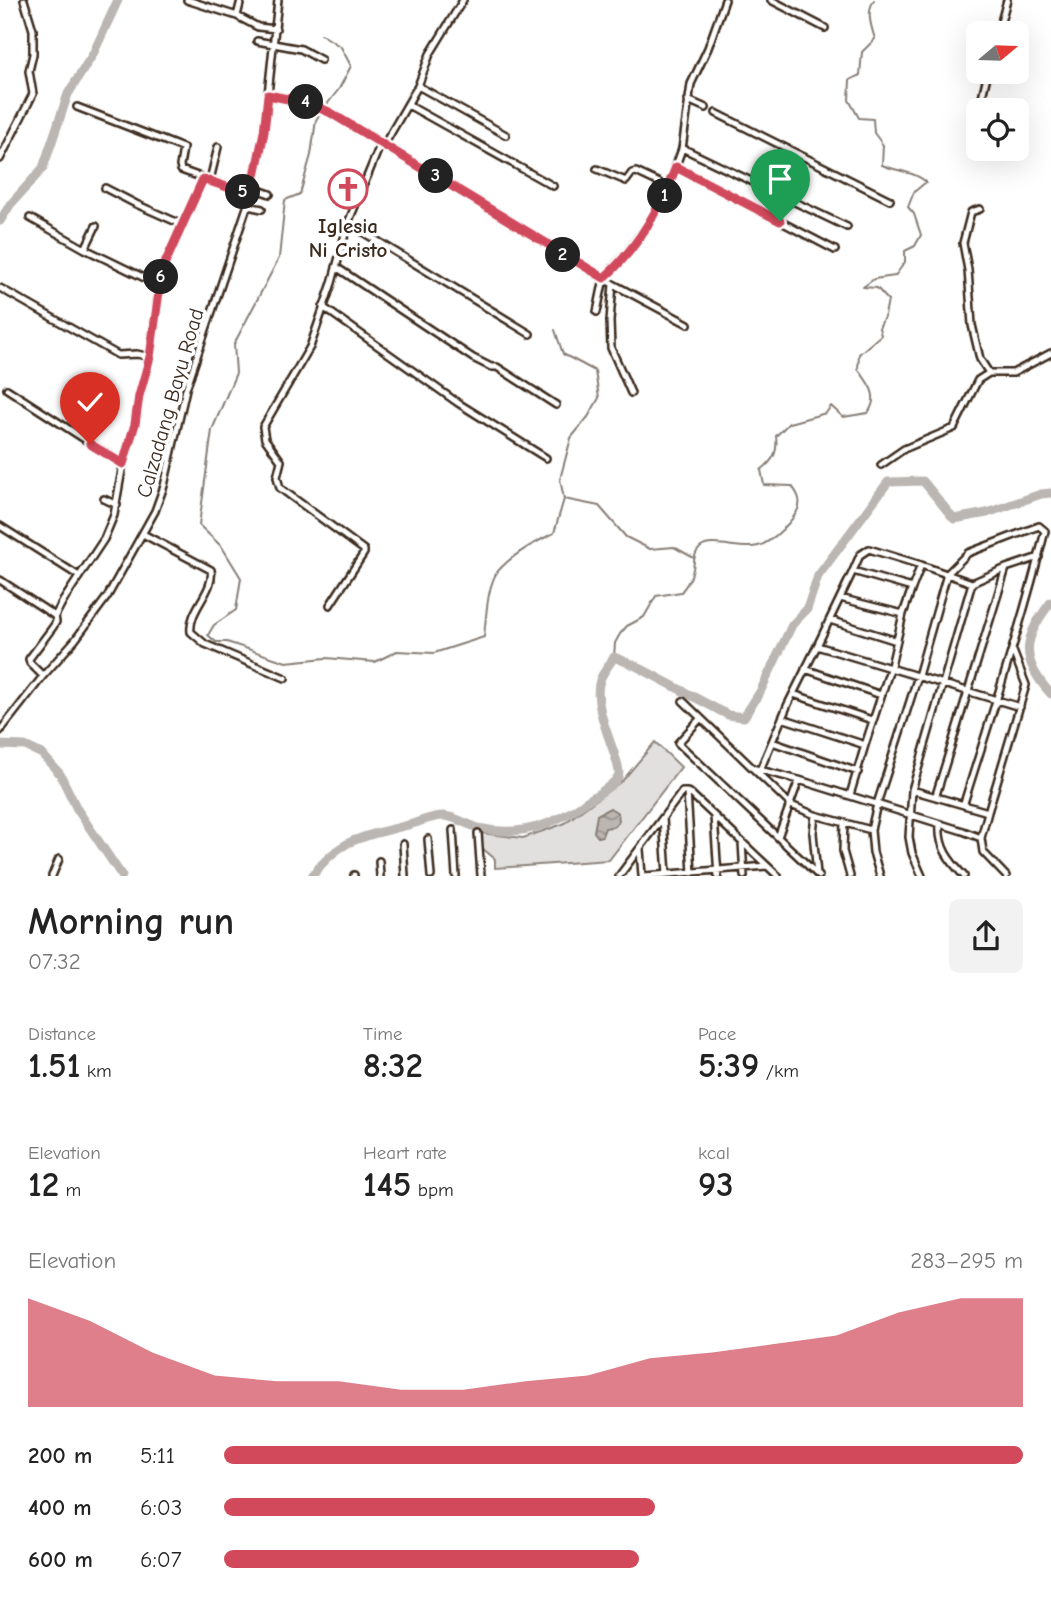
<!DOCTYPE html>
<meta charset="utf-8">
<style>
:root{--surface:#fff;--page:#f2f2f2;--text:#222;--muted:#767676;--accent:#d1495b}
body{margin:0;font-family:"Comic Neue",sans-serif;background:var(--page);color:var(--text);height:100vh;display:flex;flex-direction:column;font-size:26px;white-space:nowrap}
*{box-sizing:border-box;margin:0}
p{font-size:23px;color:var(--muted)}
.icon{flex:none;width:38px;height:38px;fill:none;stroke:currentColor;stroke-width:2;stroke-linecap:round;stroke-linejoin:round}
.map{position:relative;height:876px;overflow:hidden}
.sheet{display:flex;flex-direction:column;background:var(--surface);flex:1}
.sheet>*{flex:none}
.needle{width:46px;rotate:71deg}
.fabs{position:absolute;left:966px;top:21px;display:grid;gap:14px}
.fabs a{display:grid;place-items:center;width:63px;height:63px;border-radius:10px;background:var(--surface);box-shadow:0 7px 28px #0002;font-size:35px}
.pin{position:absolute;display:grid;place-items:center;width:60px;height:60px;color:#fff;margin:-72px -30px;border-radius:50% 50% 50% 0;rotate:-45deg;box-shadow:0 0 7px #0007}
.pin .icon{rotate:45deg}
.km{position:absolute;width:35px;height:35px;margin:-18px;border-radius:50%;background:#222;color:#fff;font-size:19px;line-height:35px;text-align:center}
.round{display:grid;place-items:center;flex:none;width:74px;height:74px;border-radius:10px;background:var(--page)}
.headline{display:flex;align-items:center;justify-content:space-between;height:119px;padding:0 28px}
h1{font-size:38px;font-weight:700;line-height:52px}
.metrics{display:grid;grid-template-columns:repeat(3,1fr);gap:10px;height:119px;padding:7px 28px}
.metrics div{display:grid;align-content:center}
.metrics b{font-size:35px;font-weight:700}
.metrics small{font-size:19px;font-weight:400}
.metrics p{font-size:19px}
.chart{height:196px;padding:14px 28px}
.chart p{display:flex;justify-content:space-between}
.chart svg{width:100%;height:126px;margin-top:7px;fill:var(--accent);opacity:.7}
ul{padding:0 28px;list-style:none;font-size:23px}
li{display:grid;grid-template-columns:112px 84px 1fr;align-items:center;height:52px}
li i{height:18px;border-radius:9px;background:var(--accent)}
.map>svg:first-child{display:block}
</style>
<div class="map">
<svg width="1051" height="876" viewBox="0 0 1051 876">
<defs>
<pattern id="water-waves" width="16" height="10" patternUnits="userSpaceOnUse" patternTransform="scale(1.75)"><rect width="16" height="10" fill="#bcb6b3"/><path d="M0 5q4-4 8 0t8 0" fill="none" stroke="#9a9491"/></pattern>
</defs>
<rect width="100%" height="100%" fill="#fff"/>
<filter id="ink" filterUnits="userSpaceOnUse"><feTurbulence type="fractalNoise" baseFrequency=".0143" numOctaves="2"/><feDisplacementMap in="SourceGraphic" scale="14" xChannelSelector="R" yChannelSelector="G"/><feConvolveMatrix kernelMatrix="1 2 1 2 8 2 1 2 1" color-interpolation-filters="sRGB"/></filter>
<g filter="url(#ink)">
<!-- park -->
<path fill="#e2e0de" stroke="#8e857e" stroke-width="2" d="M655,742L681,767L609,860L495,868V859L482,848L480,833L523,838L563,824L623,780Z"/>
<!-- water -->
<path fill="url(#water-waves)" stroke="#887e77" stroke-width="2" d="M610,808L618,813L619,821L615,826L605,828L602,836L598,837L594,832L597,815Z"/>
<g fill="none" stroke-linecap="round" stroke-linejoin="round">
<!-- stream -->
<path stroke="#887e77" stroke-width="2" d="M321,34L341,47L351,66L339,89L325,107
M322,111L316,120L311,155L300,194L285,200L279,258L234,344L236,373L212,430L199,525L222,547L241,578L236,610L214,625L208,635L216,642H227L286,662L326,658L375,662L397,651L434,653L484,637C486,619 487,585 498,571C513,554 534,543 554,533L564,499L599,506L626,537L650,549L674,547L694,558
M555,330L563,354L595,371L599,398L588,417L571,438L560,479L564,499
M614,657L615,643L620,634L627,626L644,617L656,596L681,592C686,586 690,581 692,573C695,565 692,555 700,548C711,538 742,551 758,546C771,543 796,519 799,506C801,498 796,492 792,486L764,485L761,470C774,460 778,452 776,436L789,423L826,413L831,406L843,417L868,413C880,396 869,384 858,369L859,354L881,335L879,328L885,315L888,300L877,288L863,287L874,279L895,276L905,262V251L915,246L921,235L914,214L908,207L914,192L926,182C916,172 896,171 882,165L883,145L874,133L873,119L859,118L849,100L850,80L860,75L862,52L875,39C871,26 866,12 874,0"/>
<!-- river -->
<path stroke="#bcb6b3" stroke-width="9" d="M0,221L10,205L43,168L68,94L93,54L118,0
M1051,602C1024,637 1018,658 1051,694
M0,745L25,746L42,754L60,774L77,809L122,876
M312,876C342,836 364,837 408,825C421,822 430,816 444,816C457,817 467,825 479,828C517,837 553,826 584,803C594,796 611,788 618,777C625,765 590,711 600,680C603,672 610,664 614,657L634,665L728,715L744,717L760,692L792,625L807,609L818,576L888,482L923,481L954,519L987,513L1041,494L1051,493"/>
<!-- minor casing -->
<g stroke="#3b2a1e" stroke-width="10">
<path id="minor" d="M187,0L237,16L258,27L276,29
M771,0L825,28
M237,16L241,0
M998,33L1007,0
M257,41L301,49L321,60
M418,86L506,135
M268,95L308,103L329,112L613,284L610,321L611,348L631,393
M688,100L706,108
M981,101L988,72
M408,105L553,186
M77,107L183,148L180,166L181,170L251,195
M716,113L890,200
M384,145L418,86L430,54L463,0
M682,148L847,227
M0,159L33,94L29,71L33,54V30L24,0
M676,167L835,250
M597,169L626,181L632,173L636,172L668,187
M210,180L218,147
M105,188L136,204L181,224
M253,188L270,194
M248,206L262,209
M980,209L971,212L963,243L968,270L972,325L980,359L989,373H1013L1051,353
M30,218L85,249L159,285
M348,223L530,334
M85,249L96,226
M336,267L473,358L491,367H497L556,405
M613,284L688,324
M0,288L118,355L137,354L150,357
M323,307L458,403L546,458
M597,312L604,278L627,253L648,224L666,193L682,149L691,84L708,48L725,0
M7,389L123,464
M881,465L904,449L954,428L978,380L989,373
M104,499L117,505
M0,526L79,576
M143,534L211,570C215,591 188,610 191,632L205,644L285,678
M1006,568L1039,557
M853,571L860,555L869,549L921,565
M0,580L55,616
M912,588L921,565L972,583L1006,568L936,795
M840,598L903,614
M330,605L364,553V550L280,488L277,477L281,461L265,439L263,427L310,347L332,283L348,223L381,143
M830,620L897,641
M805,669L881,695
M43,676L30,663L29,659L53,627L56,622L55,616L63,601L104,539L114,515L123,464L135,424L140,395L150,357L162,270L203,179
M793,694L872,720
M683,701L791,805L815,815L871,830
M782,718L865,745L850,795
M700,719L678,743L819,876
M0,731L43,676L75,640L107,597L155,511L164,486L186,389L251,195L264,132L278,0
M772,742L858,772
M865,745L891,666L903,614L912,588L853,571L817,646L1020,707
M752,768L799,780L963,831L981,838L983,852L1006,876
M760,770L788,704L817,646
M912,790L988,812L1026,685L1013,651
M687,792L690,793L778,876
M687,792L692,873
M815,815L813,833L817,874
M714,816L718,876
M663,818L667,874
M844,823L843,851L850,876
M940,824C938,847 949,860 964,876
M453,830L456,876
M478,833L481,876
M778,837L799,780
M981,838L988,812
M428,839L431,876
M742,842L744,876
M403,844L405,876
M640,849L642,876
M379,861L380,876
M354,875V876
M52,876L59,859
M619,876L682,792H687
M645,876L767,866
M880,876L873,852L871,830L877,804L918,676L947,574L968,553L1039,526L1045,531C1022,623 992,713 964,803
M922,876L912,853L909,837L912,790L972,583"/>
</g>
<!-- minor -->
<use href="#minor" stroke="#fff" stroke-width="5"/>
</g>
</g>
<g fill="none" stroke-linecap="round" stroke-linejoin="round" filter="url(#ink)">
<!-- route casing -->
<g stroke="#fff" stroke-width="14">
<path id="route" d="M90,444L123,464L135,424L139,396L150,357L162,270L203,179L251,195L264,132L268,95L308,103L329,112L604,278C638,248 660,208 676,167L780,221"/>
</g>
<!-- route -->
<use href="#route" stroke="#d1495b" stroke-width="9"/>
</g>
<!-- icons -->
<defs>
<g id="church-ring" transform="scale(2.0125)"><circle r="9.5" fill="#fff" stroke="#d1495b" stroke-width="1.5"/><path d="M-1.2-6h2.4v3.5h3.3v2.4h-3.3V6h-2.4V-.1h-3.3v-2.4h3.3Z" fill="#d1495b"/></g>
</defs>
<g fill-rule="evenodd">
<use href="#church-ring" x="348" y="189"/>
</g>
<g text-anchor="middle" stroke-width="7" stroke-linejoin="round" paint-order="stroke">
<!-- poi labels -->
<g font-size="21" font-weight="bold" fill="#3b2a1e" stroke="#fff">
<text x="348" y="233">Iglesia<tspan x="348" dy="24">Ni Cristo</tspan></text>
</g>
<!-- street labels -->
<g font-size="21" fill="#3b2a1e" stroke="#fff">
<text transform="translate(170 403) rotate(-74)" y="7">Calzadang Bayu Road</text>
</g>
</g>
</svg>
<div class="fabs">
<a><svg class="needle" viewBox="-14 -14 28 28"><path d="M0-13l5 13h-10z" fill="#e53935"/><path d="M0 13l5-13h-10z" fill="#767676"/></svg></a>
<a><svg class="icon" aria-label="locate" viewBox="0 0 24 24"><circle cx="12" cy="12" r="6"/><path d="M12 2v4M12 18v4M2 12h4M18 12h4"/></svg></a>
</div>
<div class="pin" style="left:780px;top:221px;background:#1e9e55"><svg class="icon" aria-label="arrive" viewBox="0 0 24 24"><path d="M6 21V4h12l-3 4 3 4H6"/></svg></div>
<div class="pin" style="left:90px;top:444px;background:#d93025"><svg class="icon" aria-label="check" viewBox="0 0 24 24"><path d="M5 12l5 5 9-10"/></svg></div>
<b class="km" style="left:665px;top:196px">1</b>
<b class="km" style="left:563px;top:255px">2</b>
<b class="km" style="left:436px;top:176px">3</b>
<b class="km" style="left:306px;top:102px">4</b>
<b class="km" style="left:243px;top:192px">5</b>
<b class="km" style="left:161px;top:277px">6</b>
</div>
<section class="sheet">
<div class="headline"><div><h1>Morning run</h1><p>07:32</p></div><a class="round"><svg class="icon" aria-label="share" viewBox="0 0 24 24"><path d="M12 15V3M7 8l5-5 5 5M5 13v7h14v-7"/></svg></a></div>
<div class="metrics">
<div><p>Distance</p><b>1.51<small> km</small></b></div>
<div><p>Time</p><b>8:32</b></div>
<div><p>Pace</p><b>5:39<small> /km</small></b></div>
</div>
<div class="metrics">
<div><p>Elevation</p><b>12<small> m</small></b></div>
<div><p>Heart rate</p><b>145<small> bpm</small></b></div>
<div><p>kcal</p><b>93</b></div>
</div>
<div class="chart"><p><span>Elevation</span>283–295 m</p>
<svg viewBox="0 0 160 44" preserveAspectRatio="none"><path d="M0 44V6L10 14L20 25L30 33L40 35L50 35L60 38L70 38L80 35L90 33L100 27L110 25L120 22L130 19L140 11L150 6L160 6V44z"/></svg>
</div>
<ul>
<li><b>200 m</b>5:11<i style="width:100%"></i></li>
<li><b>400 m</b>6:03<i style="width:54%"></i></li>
<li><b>600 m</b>6:07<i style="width:52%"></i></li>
</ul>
</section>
